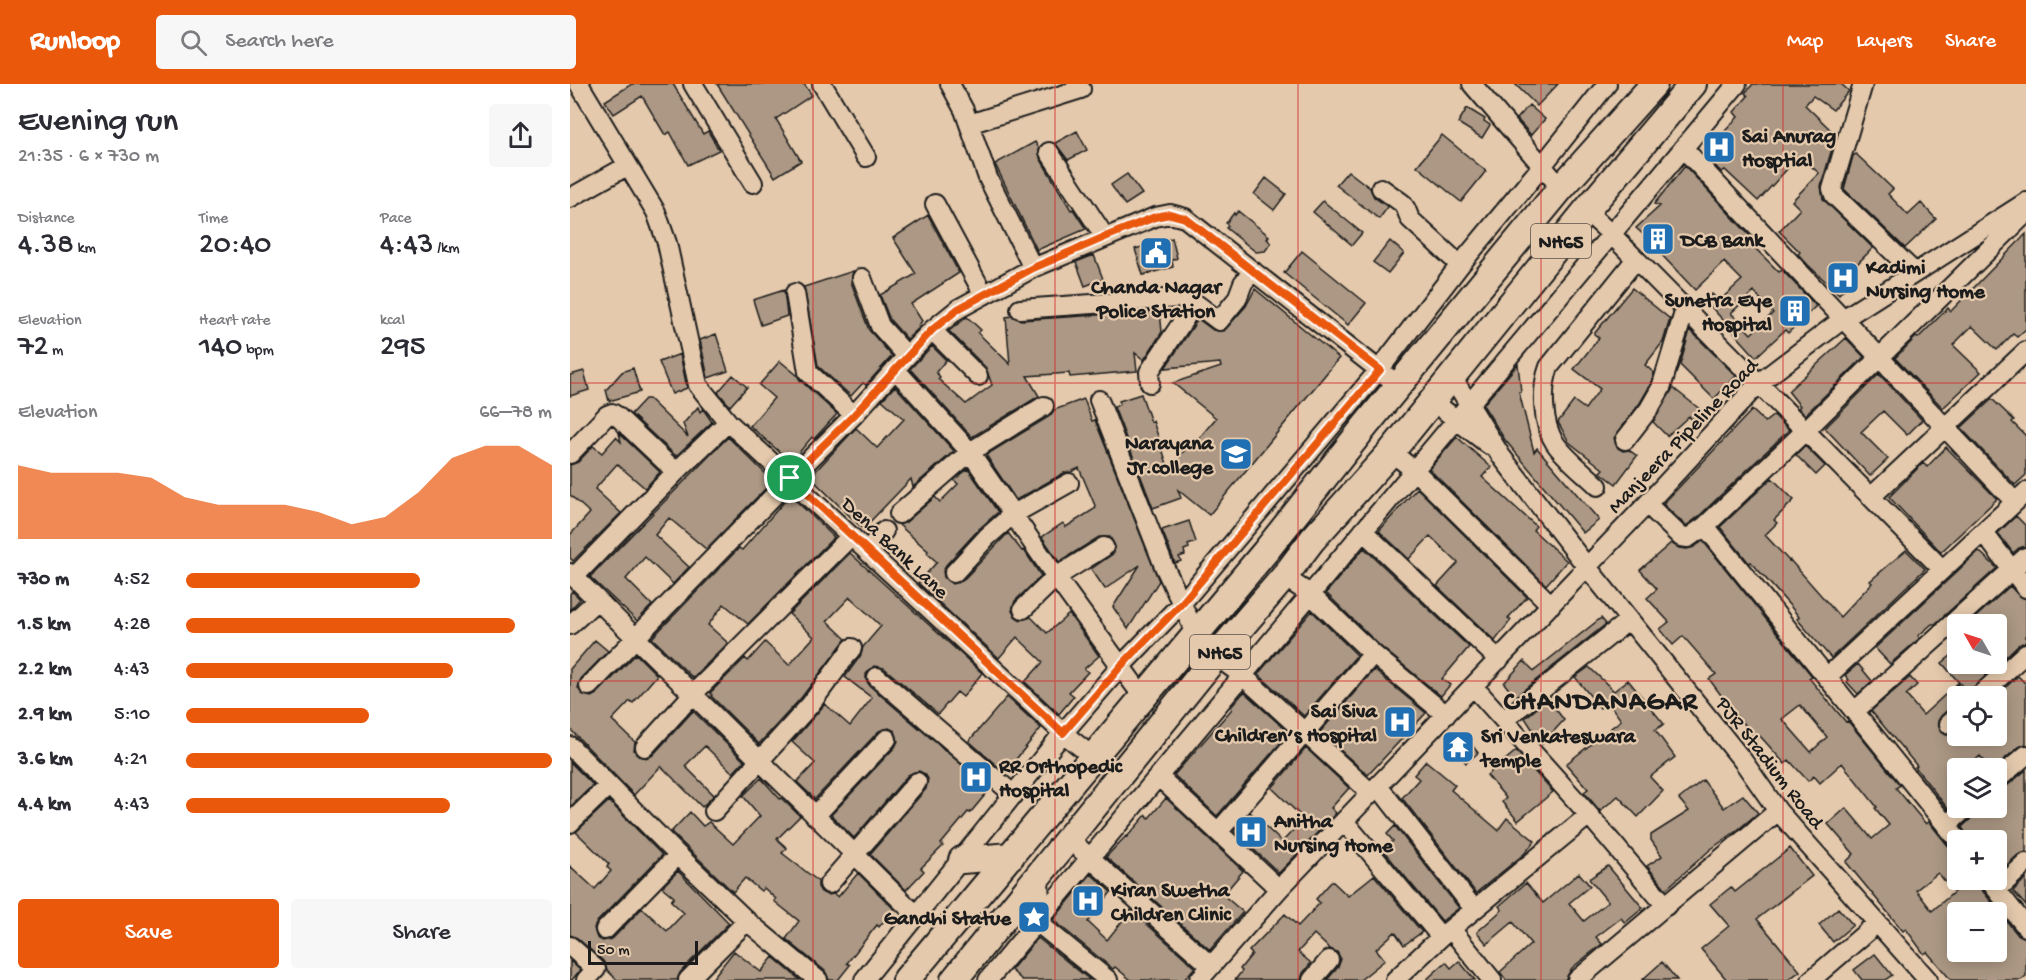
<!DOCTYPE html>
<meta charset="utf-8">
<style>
:root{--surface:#fff;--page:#f7f7f7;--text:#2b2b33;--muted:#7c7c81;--accent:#ea580c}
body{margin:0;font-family:"Gochi Hand",sans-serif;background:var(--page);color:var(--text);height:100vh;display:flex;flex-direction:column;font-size:22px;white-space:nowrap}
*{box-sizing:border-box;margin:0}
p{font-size:20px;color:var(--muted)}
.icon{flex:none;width:33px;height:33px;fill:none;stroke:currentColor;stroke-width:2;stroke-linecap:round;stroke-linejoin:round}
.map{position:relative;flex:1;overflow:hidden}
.side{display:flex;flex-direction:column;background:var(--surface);width:570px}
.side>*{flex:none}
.needle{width:39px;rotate:309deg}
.controls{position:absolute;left:1377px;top:530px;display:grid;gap:12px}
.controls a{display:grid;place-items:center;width:60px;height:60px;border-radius:6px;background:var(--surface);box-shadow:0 3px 15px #0003;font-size:30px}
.scale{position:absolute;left:18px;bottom:15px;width:110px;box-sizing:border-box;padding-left:6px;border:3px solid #1c1c1c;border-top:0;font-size:16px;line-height:21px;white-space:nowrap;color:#1c1c1c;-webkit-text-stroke:4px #e4c9ac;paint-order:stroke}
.pin{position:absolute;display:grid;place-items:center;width:51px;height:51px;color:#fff;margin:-26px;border:3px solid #fff;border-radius:50%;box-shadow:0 2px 6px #0007}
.round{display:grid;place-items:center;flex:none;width:63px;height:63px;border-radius:6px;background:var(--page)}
.head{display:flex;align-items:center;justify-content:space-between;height:102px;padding:0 18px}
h1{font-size:33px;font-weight:600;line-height:45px}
.stats{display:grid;grid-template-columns:repeat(3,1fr);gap:9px;height:102px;padding:6px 18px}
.stats div{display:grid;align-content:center}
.stats b{font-size:30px;font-weight:600}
.stats small{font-size:16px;font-weight:400}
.stats p{font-size:16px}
.chart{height:168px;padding:12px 18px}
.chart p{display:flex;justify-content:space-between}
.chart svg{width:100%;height:108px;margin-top:6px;fill:var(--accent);opacity:.7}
.action{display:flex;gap:12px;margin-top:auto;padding:12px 18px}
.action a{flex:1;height:69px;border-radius:6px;background:var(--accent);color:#fff;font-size:24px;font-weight:600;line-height:69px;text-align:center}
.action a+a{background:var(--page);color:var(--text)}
ul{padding:0 18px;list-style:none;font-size:20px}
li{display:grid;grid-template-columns:96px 72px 1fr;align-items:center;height:45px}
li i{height:15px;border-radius:8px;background:var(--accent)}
header{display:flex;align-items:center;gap:36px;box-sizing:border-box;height:84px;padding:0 30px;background:var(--accent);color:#fff}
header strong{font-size:28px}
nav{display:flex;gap:33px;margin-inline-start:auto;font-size:21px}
.search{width:420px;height:54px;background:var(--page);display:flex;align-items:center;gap:15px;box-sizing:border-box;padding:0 21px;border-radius:6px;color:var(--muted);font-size:22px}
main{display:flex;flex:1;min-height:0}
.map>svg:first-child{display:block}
</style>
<header>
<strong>Runloop</strong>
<div class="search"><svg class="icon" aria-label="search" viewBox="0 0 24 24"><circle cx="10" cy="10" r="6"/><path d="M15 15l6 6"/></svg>Search here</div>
<nav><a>Map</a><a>Layers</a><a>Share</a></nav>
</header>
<main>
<section class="side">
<div class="head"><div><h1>Evening run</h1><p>21:35 · 6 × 730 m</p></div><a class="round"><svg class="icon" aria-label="share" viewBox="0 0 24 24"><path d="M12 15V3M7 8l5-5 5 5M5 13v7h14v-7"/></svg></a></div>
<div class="stats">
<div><p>Distance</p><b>4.38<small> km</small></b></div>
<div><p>Time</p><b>20:40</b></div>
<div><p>Pace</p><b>4:43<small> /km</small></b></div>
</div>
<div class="stats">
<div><p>Elevation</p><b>72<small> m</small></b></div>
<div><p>Heart rate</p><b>140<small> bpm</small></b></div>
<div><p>kcal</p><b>295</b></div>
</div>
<div class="chart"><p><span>Elevation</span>66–78 m</p>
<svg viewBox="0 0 160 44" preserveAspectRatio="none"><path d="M0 44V14L10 17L20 17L30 17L40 19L50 27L60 30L70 30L80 30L90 33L100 38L110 35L120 25L130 11L140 6L150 6L160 14V44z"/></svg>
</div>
<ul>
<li><b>730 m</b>4:52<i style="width:64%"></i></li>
<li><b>1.5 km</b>4:28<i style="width:90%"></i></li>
<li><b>2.2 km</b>4:43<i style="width:73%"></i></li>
<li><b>2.9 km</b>5:10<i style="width:50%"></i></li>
<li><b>3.6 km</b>4:21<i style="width:100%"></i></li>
<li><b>4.4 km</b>4:43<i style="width:72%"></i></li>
</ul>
<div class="action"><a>Save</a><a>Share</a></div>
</section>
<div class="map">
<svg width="1456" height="896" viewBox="0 0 1456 896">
<rect width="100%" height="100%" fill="#e4c9ac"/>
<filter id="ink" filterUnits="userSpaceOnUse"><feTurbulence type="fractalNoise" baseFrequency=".0167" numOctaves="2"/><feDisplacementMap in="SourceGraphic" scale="12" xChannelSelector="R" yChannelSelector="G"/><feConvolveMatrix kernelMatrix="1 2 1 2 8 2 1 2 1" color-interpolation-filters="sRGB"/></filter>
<g filter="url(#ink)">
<!-- building -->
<path fill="#ac9884" stroke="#1c1c1c" stroke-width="1.5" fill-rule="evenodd" d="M62,0H103L133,50L138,47L149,66L118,81L100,48L95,51L72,12L44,30L35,17Z
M147,0H234L242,11L206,35L231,77L205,93Z
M945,0H988L967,22Z
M1183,0H1271L1279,7L1263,26L1243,12L1235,21L1266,51L1251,102L1253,115L1303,164L1280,187L1286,193L1269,210L1238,181L1228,170L1230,168L1209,147L1230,125L1222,117L1249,89L1229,72L1188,117L1155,86L1151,88L1134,70L1168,33L1164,28L1178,12L1175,9Z
M959,21L975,35L961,51L947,35Z
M897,24L915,35L914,37L920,41L912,54L888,39Z
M507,47L517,66L498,76L485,59Z
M872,51L916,87L891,118L847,82Z
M465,58L469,64L470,74L501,126L503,125L516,145L467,166L425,80Z
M1286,70L1323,105L1318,110L1338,131L1351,119L1366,135L1335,164L1274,105L1283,72Z
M1115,82L1180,152L1176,155L1209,188L1212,186L1246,222L1218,249L1215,246L1186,273L1135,216L1142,210L1149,217L1172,196L1154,178L1125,206L1089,168L1091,166L1066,144L1090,122L1084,120ZM1184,208L1203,229L1181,250L1161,229Z
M778,87L800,104L804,113L818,123L809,135L766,101Z
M557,90L572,110L555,121L541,101Z
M696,94L716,110L704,126L684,110Z
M753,117L792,149L782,161L743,128Z
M668,127L699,152L697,155L701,159L695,167L686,168L656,144L658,142L656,139L664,129L665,131Z
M358,131L389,189L341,220L352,237L348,242L350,243L337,255L320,236L310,211L346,190L323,154Z
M1456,150V245L1447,253L1443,250L1427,266L1402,242L1383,261L1411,288L1373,324L1325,274L1346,253L1348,254L1378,224L1381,227Z
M602,154L607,174L602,176L603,183L573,191L565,165Z
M820,157L834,169L818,189L803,178Z
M732,167L796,219L778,241L714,189Z
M524,171L533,195L515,202L506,178Z
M283,187L281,198L299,246L322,272L296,301L293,299L281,312L248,282L234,203Z
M1062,204L1100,235L1093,258L1075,281L1084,289L1081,300L1070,319L1044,354L1048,364L1053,367L1059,366L1067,372L1046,400L1030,388L1033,385L999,358L988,338L1004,317L1015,325L1030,305L1004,285L1029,254L1024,250Z
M685,205L769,274L639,431L608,406L611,414L583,424L544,323L550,320L549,317L571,310L581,338L583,337L599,386L617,363L620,365L646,334L603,299L651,283L650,279L595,284L628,235L643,246L654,247L676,222Z
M214,206L217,232L191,241L183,216Z
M590,227L592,248L574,276L565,269L567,287L500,293L499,289L457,292L469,312L402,353L340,285L362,262L376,276L366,288L370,293L368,295L396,320L422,301L416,284L379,247L397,233L411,246L408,249L440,280L436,233L442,232L451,236Z
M1120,246L1166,292L1144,315L1110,281Z
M146,250L158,287L138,294L130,256Z
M1276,254L1294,273L1235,331L1228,324L1230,322L1218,307Z
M110,270L117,304L102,310L89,278Z
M210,277L227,291L230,296L267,330L244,355L242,353L221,378L180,342L204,314L189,301Z
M948,280L951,308H949L964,368L967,364L1029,436L1013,449L935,356L913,321Z
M63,284L70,308L39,317L36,306L52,288Z
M14,287L19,306L0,312V291Z
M1309,290L1352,336L1337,351L1313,327L1291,348L1318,375L1300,392L1255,344Z
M163,291L177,303L160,322L148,308Z
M325,302L384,367L343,403L341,395L293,445L240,393L286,344L307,364L334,335L312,316Z
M1103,304L1131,326L1122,336L1119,332L1097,352L1083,338Z
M75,315H79L118,353L113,340L128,323L130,328L133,325L142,338L106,372L61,330Z
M514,315L522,337L525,336L589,497L558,545L543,523L570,481L535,505L521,485L544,469L545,462L540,453H529L489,478L472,453L493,439L496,443L526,424L509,384L501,388L494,389L446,416L416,371L480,332L484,326Z
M1422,315L1444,336L1442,338L1456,352V391L1445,401L1391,344Z
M1182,326L1195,338L1204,331L1219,346L1128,433L1116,442L1093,420Z
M49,349L90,388L75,404L47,380L25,405L51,429L3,477L0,474V451L20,429L0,411V381L8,378L23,362L32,369L46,353L51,358Z
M158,353L203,397L136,465L99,434L85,451L119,483L103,500L75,473L56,495L82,521L67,537L20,493Z
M887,353L921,383L912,393L966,442L963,446L997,477L976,501L859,385Z
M1235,362L1255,382L1246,391L1226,371Z
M1376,363L1427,415L1371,468L1319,413L1353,379L1357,383Z
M398,385L428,428L409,445L376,481L373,487L374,493L382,500L392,497L438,449L452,467L454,466L471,492L445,517L442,527L445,532L451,536L461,533L477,549L499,530L529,572L514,585L518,588L499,608L504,612L489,630L455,598L473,578L447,553L429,574L348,499L367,478L357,469L358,467L329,441L336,438L365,413L370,418L388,400L384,396Z
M1202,394L1224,416L1204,436L1207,439L1195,451L1219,477L1220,476L1270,533L1302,499L1300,497L1336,466L1355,485L1261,574L1227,535L1229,533L1221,523L1181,478L1179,479L1150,443Z
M847,404L957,513L938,534L941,536L925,557L867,502L888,479L860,452L839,475L809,447Z
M220,411L264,453L178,540L154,520L138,541L158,559L123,594L82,554L169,464L172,466Z
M1446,432L1456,442V462L1449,464L1443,469L1428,449Z
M619,437L626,458L618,461L619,464L614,466L615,471L609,473L611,477L605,479L592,446Z
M1133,457L1242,592L1239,594L1276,638L1278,637L1330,701L1326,704L1356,740L1359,738L1379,763L1388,769V795H1403L1447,850L1456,854V892L1451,896H1381L1357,868L1354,870L1336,845L1333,847L1276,778L1284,770L1258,740L1276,724L1302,755L1319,741L1305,724L1307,723L1272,679L1250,699L1244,692L1238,697L1219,676L1215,680L1190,652L1186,655L1172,637L1171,638L1139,595L1146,590L1113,552L1103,561L1090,545L1099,538L1077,514L1087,505L1070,486L1101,459L1109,464L1117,465L1124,463ZM1230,621L1257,653L1241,668L1212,635ZM1368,789L1384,808L1362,827L1346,806ZM1388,828H1426V867H1388Z
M794,464L899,563L872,595L880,601L871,612L810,562L756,509Z
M1409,467L1427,484L1365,540H1362L1348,552L1350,554L1320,580L1305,564Z
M280,469L412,589L393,613L387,608L368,630L314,584L304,582L296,590V596L300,602L420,705L400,729L398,728L371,760L373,762L351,784L354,787L336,806L300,770L356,705L358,695L355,690L349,687L338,691L284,754L261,731L325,663L328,657L325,647L319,644L309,647L245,715L227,698L245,679L222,658L255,620L280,642L302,614L275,593L291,571L293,563L311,542L280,513L257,537L276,555L231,614L189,660L141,612L142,611L140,609L175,574L178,577L195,558L219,581L244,553L219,530Z
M1440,502L1448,511L1456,515V558L1448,561L1398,609L1372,579L1388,566V579H1426V540H1398Z
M2,507L10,515L0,526V510Z
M742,527L787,571L734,632L688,590Z
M1031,534L1036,540L945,613L934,599L954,577L964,587Z
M25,556L38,567L11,595L8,604L12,610L21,613L27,610L66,570L87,591L63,619L60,617L42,636L65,658L64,666L68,672L78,674L83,671L123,627L174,677L163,689L135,662L115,682L144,711L132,723L91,682L64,711L0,645V585Z
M1288,580L1302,597L1288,610L1277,598L1279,596L1275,591Z
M1019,583L1044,607L1058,596L1094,640L1085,646L1105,673L1080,693L1093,707L1068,733L1048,712L1030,727L1014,708L1018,705L996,680L1051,636L1038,618L1030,624L1005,593Z
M804,586L856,629L798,691L750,648Z
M1448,592L1456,600V660L1449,663L1424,684H1421L1410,672L1396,684H1388V716L1378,725L1345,683L1347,682L1301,627L1340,593L1347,601L1336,611L1353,631L1388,599V621L1381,623L1371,632L1368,637L1370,647L1376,651H1382L1388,647V651H1426V612Z
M674,608L719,649L647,732L604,691L662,625L661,623Z
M437,613L471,644L435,689L399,657Z
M978,615L994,636L972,660L955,634Z
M893,649L908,669L896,679L880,659Z
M736,664L779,704L761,724L766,729L709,789L664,747L680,728L712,758L734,735L702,704Z
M946,667L983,708L948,737L932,718L936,714L917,691Z
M856,677L885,701L881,706L928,746L937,734L965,757L954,770L906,809L832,714L849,695L844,691Z
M0,678L23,701L0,723Z
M1456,686V768L1448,771L1429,788L1426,785V756H1399L1392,743L1405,731L1408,723H1426V708L1433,705Z
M191,694L210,715L211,714L230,732L207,755L217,764L212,769L248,797V803L251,808L257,811L264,810L268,813L288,789L324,825L309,843L307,841L277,879L280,881L268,896H259L255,887L216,855L229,837L204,817L206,815L194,804L191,807L175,794L163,808L101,748L120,728L133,742L139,738L163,760L190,732L173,712Z
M1133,696L1154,724L1173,711L1188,729L1165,748L1141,765L1096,805L1077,782L1092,772L1081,756V751L1119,727L1109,715Z
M596,714L673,787L653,811L673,828L640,866L536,773L556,752L557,753L576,731L579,734Z
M39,717L92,771L27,838L24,844L27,854L33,857L43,854L72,824L97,847L114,829L101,817L104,813L92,803L108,787L159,839L116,882L110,889L107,896H47L37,886L33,877L7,854L0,851V782L25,805L41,787L37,783L39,780L6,748Z
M825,742L889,824L872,837L813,766L823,757L817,750Z
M1220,764L1242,792L1187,835L1230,887L1218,896H1157L1131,865L1159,842L1140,820L1161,803L1165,808Z
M1038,782L1073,824L1055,839L1051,834L1026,853L1032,860L1002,884L995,896H936L930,888L961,860L943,838L917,860L907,848L932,826L929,822L956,799L973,819L1009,789L1020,802L999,819L1014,837L1038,818L1019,795Z
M521,790L541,808L518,838L537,856L561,826L625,883L614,896H561L545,883L543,885L483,836Z
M804,791L852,848L834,861L825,848L806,865L815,876L790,896H757L768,883L771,875L767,868L760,865L744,850L728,868L741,879L733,889L731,896H665L672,887L670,885L682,870L679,867L715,830L728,842L750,819L746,815L762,797L778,812Z
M1456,794V822L1443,807Z
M1268,824L1283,841L1263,858L1249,841Z
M468,854L520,896H452L441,886Z
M164,867L191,888L203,873L230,896H141Z
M1305,870L1322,891L1315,896H1292L1284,886Z
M0,877L10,886L2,896H0Z
M889,877L905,896H856L876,878L881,884Z
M1092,878L1107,896H1072Z"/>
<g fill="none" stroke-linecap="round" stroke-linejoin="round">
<!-- minor casing -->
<g stroke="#1c1c1c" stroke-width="22">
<path id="minor" d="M9,0L86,128L97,159L128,301L158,338L493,649L523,673
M123,0L183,99
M252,0L296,73
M380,0L394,26L418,94L463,184
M902,0L991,104
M1293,0L1262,105L1264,111L1344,188
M399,40L511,5
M1113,64L1445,418
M479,68L535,153
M811,104L832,119L836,125L840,135L890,181
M0,114L57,82
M365,120L414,211
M1016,127L1041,150L1372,485
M292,194L310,242L337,272
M225,209L238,288L284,331
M450,225L609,214L625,219L649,237L667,215L673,199L683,187
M362,246L408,292
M325,285L400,368L486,493L573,613
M881,291L931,372L1017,483L1173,677L1208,727L1358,896
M580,299L579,288L625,219
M529,316L594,482L626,550
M861,316L919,361
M1055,356L1079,325L1091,304L1115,225
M821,368L844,386L981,521
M0,370L37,331L42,329L47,332L106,388
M1028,402C1015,389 995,374 985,359C972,340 971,304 979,283L1066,175
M1301,413L1456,267
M1077,420L1111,453L1118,454L1135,442L1235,347L1456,129
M329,430L400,368L474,322
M1135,442L1388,756
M793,447L929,576
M1413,448L1456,504
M297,467L314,447
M0,489L347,832
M384,489L417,453L442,431L499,399
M4,493L106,388L158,338
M714,493L740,510L803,570L876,631
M453,525L486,493L534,463
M0,541L27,516
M646,572L672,591L801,709
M1258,592L1456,408
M307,593L444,711
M19,602L220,395L284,331L337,272L362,246L388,225L463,184L585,133L600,130L615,134L818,293
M903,602L1019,731L1096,822
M1409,612L1456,569
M1285,627L1456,473
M934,636L1059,536
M1379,640L1388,632
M0,662L108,771L177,837L248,896
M75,663L123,610L281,452
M588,692L709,805
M1426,697L1456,671
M808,702L904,825
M144,727L240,621L282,564
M245,732L317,655
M774,737L871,853
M0,739L39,701
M1376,742L1397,723
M648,748L803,570
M499,755L641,882
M1418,795L1456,843
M259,800L347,698
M1427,806L1456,779
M467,838L538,896
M881,845L922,896
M35,846L108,771
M0,862L26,885L16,896
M118,896L177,837
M294,896L493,649L550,583L612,519L809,286L890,181L972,82L1037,0
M418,896L1167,0
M629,896L709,805L1077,420L1189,299L1273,235L1456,118
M742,896L759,876
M825,896L871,853L1019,731
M1007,896L1208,727
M1241,896L1306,840"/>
</g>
<!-- highway casing -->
<g stroke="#1c1c1c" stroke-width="30">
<path id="highway" d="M392,776L441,772
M465,797L467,838
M336,896L695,468L796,341L991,104L1084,0
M384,896L646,572L714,493L742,456L821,368L1016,127L1123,0"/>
</g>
<!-- minor -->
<use href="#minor" stroke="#e4c9ac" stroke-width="18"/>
<!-- highway -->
<use href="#highway" stroke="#e4c9ac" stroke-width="26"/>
</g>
</g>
<g fill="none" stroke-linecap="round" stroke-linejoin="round" filter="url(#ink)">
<!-- route casing -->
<g stroke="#fff" stroke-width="12">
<path id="route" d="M600,130L615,134L810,286L612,519L550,583L493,649L220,394L284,331L362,246L388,225L463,184L535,153L585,133Z"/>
</g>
<!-- route -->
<use href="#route" stroke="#ea580c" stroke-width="8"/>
</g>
<!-- grid -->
<path fill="none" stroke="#d62828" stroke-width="1.5" stroke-opacity="0.55" d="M243,0V896M485,0V896M728,0V896M971,0V896M1213,0V896M0,299H1456M0,597H1456"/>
<!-- icons -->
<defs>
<g id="hospital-square" transform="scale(1.725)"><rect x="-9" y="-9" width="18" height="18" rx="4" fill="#1f6fb2" stroke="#e4c9ac"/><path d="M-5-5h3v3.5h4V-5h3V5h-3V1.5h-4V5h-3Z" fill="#fff"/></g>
<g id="building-square" transform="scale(1.725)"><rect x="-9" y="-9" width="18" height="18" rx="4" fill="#1f6fb2" stroke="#e4c9ac"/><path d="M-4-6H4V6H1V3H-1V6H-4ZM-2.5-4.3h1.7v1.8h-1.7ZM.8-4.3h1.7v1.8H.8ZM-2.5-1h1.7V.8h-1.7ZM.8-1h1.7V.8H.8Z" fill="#fff"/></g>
<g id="civic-square" transform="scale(1.725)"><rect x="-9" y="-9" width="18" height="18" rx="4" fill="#1f6fb2" stroke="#e4c9ac"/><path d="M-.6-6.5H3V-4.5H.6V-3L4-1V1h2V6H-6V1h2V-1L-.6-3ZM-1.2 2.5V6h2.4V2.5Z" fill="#fff"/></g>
<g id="university-square" transform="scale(1.725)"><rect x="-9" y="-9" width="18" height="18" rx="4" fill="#1f6fb2" stroke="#e4c9ac"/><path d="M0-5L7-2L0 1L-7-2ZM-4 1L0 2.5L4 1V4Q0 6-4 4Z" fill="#fff"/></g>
<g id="temple-square" transform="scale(1.725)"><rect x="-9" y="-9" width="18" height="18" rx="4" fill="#1f6fb2" stroke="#e4c9ac"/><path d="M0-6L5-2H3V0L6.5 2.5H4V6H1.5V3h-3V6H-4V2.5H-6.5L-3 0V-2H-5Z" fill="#fff"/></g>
<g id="sight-square" transform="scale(1.725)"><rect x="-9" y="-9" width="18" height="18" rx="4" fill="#1f6fb2" stroke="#e4c9ac"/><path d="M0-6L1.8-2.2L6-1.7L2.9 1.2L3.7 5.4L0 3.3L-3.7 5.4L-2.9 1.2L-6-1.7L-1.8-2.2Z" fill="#fff"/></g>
</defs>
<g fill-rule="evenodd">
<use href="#hospital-square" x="1149" y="63"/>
<use href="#building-square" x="1088" y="155"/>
<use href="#civic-square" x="586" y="169"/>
<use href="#hospital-square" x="1273" y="194"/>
<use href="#building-square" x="1225" y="227"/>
<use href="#university-square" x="666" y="370"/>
<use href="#hospital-square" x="830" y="638"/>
<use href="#temple-square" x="888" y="663"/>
<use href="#hospital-square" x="406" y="693"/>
<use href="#hospital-square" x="681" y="748"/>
<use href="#hospital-square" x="518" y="817"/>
<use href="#sight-square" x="464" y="833"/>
</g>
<g text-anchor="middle" stroke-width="4.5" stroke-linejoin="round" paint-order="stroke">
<!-- shield labels -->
<g fill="#e4c9ac" stroke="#585047" stroke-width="1.5">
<rect x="961" y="140" width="60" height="34" rx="4.5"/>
<rect x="620" y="551" width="60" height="34" rx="4.5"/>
</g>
<g font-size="20" font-weight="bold" fill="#1c1c1c">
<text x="991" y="164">NH65</text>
<text x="650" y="575">NH65</text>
</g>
<!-- poi labels -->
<g font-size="21" font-weight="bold" fill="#1c1c1c" stroke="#e4c9ac" text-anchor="start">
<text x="1172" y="58">Sai Anurag<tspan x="1172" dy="24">Hosptial</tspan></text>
<text x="1111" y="162">DCB Bank</text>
<text x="1296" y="189">Kadimi<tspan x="1296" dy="24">Nursing Home</tspan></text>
<text x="586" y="209" text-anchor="middle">Chanda Nagar<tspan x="586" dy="24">Police Station</tspan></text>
<text x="1202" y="222" text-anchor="end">Sunetra Eye<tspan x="1202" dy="24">Hospital</tspan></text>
<text x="643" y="365" text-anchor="end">Narayana<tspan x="643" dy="24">Jr.college</tspan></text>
<text x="807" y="633" text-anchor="end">Sai Siva<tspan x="807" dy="24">Children’s Hospital</tspan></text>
<text x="911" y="658">Sri Venkateswara<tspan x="911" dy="24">temple</tspan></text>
<text x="429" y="688">RR Orthopedic<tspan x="429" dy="24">Hospital</tspan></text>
<text x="704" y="743">Anitha<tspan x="704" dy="24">Nursing Home</tspan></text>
<text x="541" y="812">Kiran Swetha<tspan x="541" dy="24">Children Clinic</tspan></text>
<text x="441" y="840" text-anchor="end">Gandhi Statue</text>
</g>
<!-- street labels -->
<g font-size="21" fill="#1c1c1c" stroke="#e4c9ac">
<text transform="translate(1112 351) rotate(-46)" y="7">Manjeera Pipeline Road</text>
<text transform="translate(326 463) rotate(43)" y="7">Dena Bank Lane</text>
<text transform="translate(1201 678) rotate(52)" y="7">PJR Stadium Road</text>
</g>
<!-- district labels -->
<g font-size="27" font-weight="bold" letter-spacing="1.5" fill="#1c1c1c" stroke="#e4c9ac">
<text x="1031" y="625">CHANDANAGAR</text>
</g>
</g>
</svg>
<div class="controls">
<a><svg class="needle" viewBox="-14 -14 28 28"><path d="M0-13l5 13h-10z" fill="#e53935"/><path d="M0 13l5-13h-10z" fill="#7c7c81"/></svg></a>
<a><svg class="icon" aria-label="locate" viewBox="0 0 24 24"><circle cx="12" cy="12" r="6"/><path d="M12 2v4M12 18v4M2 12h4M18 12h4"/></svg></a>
<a><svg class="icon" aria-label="layers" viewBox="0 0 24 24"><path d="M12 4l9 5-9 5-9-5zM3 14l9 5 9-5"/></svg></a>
<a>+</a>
<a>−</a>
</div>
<div class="scale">50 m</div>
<div class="pin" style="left:220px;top:394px;background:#1e9e55"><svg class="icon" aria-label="arrive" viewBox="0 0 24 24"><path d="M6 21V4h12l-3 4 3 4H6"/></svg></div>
</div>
</main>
